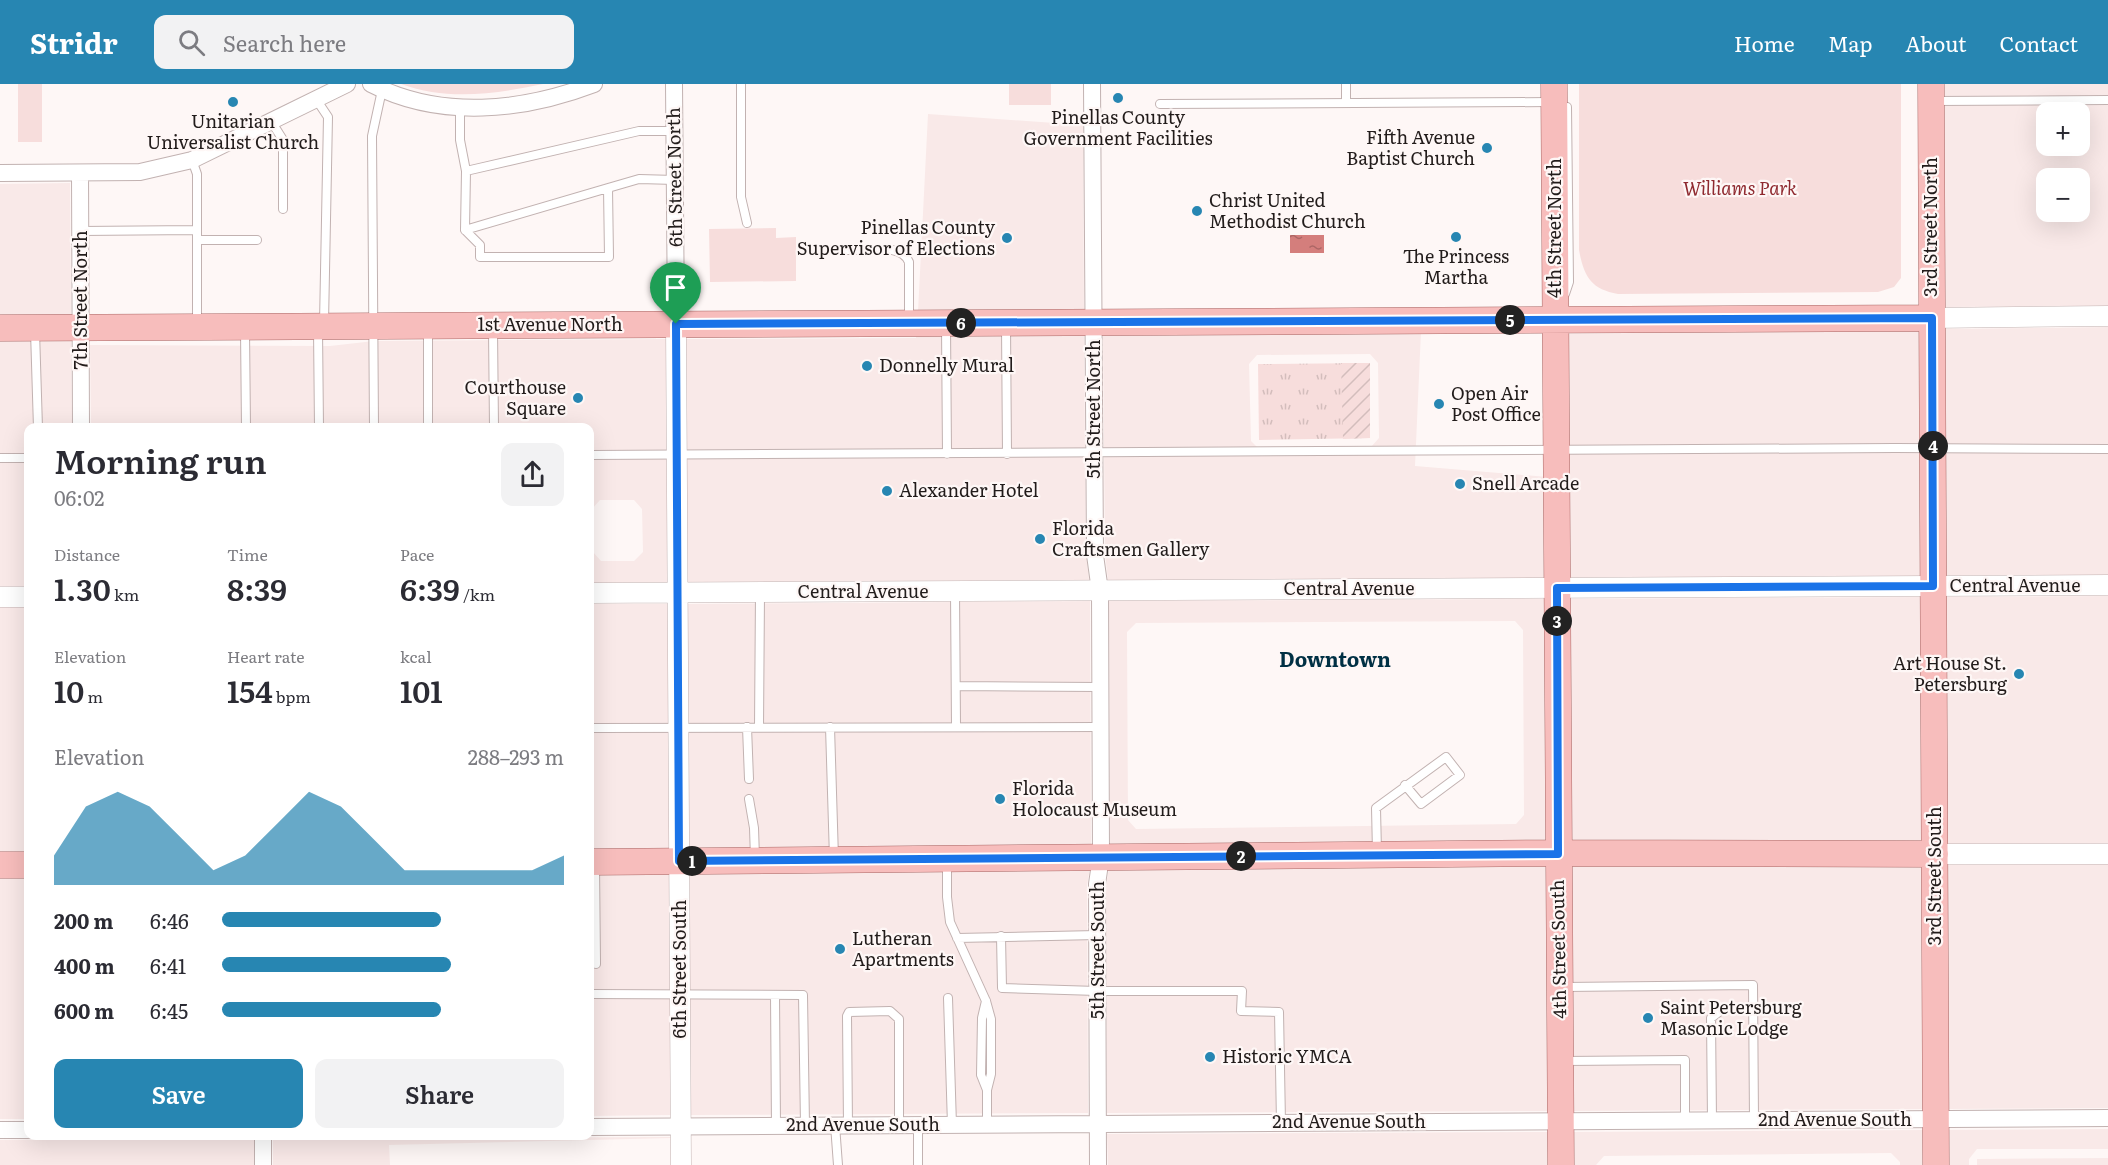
<!DOCTYPE html>
<meta charset="utf-8">
<style>
:root{--surface:#fff;--page:#f2f2f3;--text:#2b2b33;--muted:#7c7c81;--accent:#2786b2}
body{margin:0;font-family:Literata,serif;background:var(--page);color:var(--text);height:100vh;display:flex;flex-direction:column;font-size:22px;white-space:nowrap}
*{box-sizing:border-box;margin:0}
p{font-size:20px;color:var(--muted)}
.icon{flex:none;width:33px;height:33px;fill:none;stroke:currentColor;stroke-width:2;stroke-linecap:round;stroke-linejoin:round}
.map{position:relative;flex:1;overflow:hidden}
.details{position:absolute;left:24px;top:339px;width:570px;height:717px;display:flex;flex-direction:column;background:var(--surface);border-radius:12px;box-shadow:0 6px 24px #0002}
.details>*{flex:none}
.tools{position:absolute;left:2036px;top:18px;display:grid;gap:12px}
.tools a{display:grid;place-items:center;width:54px;height:54px;border-radius:12px;background:var(--surface);box-shadow:0 6px 24px #0002;font-size:30px}
.pin{position:absolute;display:grid;place-items:center;width:51px;height:51px;color:#fff;margin:-62px -26px;border-radius:50% 50% 50% 0;rotate:-45deg;box-shadow:0 0 6px #0007}
.pin .icon{rotate:45deg}
.km{position:absolute;width:30px;height:30px;margin:-15px;border-radius:50%;background:#222;color:#fff;font-size:16px;line-height:30px;text-align:center}
.round{display:grid;place-items:center;flex:none;width:63px;height:63px;border-radius:12px;background:var(--page)}
.summary{display:flex;align-items:center;justify-content:space-between;height:102px;padding:0 30px}
h1{font-size:33px;font-weight:600;line-height:45px}
.figures{display:grid;grid-template-columns:repeat(3,1fr);gap:9px;height:102px;padding:6px 30px}
.figures div{display:grid;align-content:center}
.figures b{font-size:30px;font-weight:600}
.figures small{font-size:16px;font-weight:400}
.figures p{font-size:16px}
.chart{height:168px;padding:12px 30px}
.chart p{display:flex;justify-content:space-between}
.chart svg{width:100%;height:108px;margin-top:6px;fill:var(--accent);opacity:.7}
.action{display:flex;gap:12px;margin-top:auto;padding:12px 30px}
.action a{flex:1;height:69px;border-radius:12px;background:var(--accent);color:#fff;font-size:24px;font-weight:600;line-height:69px;text-align:center}
.action a+a{background:var(--page);color:var(--text)}
ul{padding:0 30px;list-style:none;font-size:20px}
li{display:grid;grid-template-columns:96px 72px 1fr;align-items:center;height:45px}
li i{height:15px;border-radius:8px;background:var(--accent)}
header{display:flex;align-items:center;gap:36px;box-sizing:border-box;height:84px;padding:0 30px;background:var(--accent);color:#fff}
header strong{font-size:28px}
nav{display:flex;gap:33px;margin-inline-start:auto;font-size:21px}
.search{width:420px;height:54px;background:var(--page);display:flex;align-items:center;gap:15px;box-sizing:border-box;padding:0 21px;border-radius:12px;color:var(--muted);font-size:22px}
.map>svg:first-child{display:block}
</style>
<header>
<strong>Stridr</strong>
<div class="search"><svg class="icon" aria-label="search" viewBox="0 0 24 24"><circle cx="10" cy="10" r="6"/><path d="M15 15l6 6"/></svg>Search here</div>
<nav><a>Home</a><a>Map</a><a>About</a><a>Contact</a></nav>
</header>
<div class="map">
<svg width="2108" height="1081" viewBox="0 0 2108 1081">
<defs>
<pattern id="grass-tufts" width="24" height="20" patternUnits="userSpaceOnUse" patternTransform="scale(1.5)"><rect width="24" height="20" fill="#f7dddc"/><path d="M3 7l-1-3M5 7V3M7 7l1-3M15 17l-1-3M17 17v-4M19 17l1-3" fill="none" stroke="#d3bdbc"/></pattern>
<pattern id="garden-furrows" width="10" height="10" patternUnits="userSpaceOnUse" patternTransform="scale(1.5)"><rect width="10" height="10" fill="#f7dddc"/><path d="M-1 1l2-2M0 10L10 0M9 11l2-2" fill="none" stroke="#d3bdbc"/></pattern>
<pattern id="water-ripples" width="26" height="14" patternUnits="userSpaceOnUse" patternTransform="scale(1.5)"><rect width="26" height="14" fill="#d47e7c"/><path d="M2 4q2-2 4 0t4 0M15 11q2-2 4 0t4 0" fill="none" stroke="#ac6665"/></pattern>
</defs>
<rect width="100%" height="100%" fill="#fef7f6"/>
<!-- built -->
<path fill="#f9e9e8" fill-rule="evenodd" d="M1940,0H2108V222L1945,223L1940,89ZM2046,28H2079V62H2046ZM2046,94H2079V128H2046Z
M928,30L1083,41L1084,227L918,228Z
M70,99L71,233H0V100Z
M2108,243V491H1943L1942,245Z
M1923,245L1924,492L1566,494L1565,250Z
M1421,247L1415,382L1547,393V494L1108,496L1105,470L1103,252ZM1370,270L1378,279L1379,354L1371,363L1259,365L1251,357L1249,280L1257,271Z
M1084,249L1086,471L1089,496L687,498L686,255L916,254V250Z
M71,254L72,343L28,344V502H0V255Z
M667,255L668,498L590,499V344L91,343L90,261L330,262L374,257ZM600,416H634L642,425L643,468L634,477H601L593,468L592,425Z
M2108,512V759L1944,760L1943,513Z
M1924,513L1925,760L1568,759L1566,515Z
M1547,515L1549,759L1110,763L1109,517ZM1515,537L1523,546L1524,731L1516,740L1136,745L1128,736L1127,548L1136,539Z
M1090,517L1091,763L688,767L687,520Z
M590,520H668L669,767H590Z
M0,523H28V770H0Z
M1549,780L1551,1027L1107,1029L1106,801L1109,784Z
M1568,780L1925,781L1927,1025L1570,1027Z
M2108,780V1024L1946,1025L1944,781Z
M1090,784L1087,801L1088,1029L690,1031L689,788Z
M590,788H670L671,1031L590,1032Z
M0,792H28V1035H0Z
M2108,1045V1065H1977L1969,1075V1081H1946V1046Z
M1927,1046V1081H1900V1078L1891,1069L1604,1072L1596,1081H1570V1048Z
M1551,1048V1081H1108L1107,1050Z
M671,1053V1054L389,1061L390,1081H273V1055Z
M254,1055V1081H0V1056Z
M2108,1074V1081H1977V1075Z"/>
<!-- grass -->
<path fill="url(#grass-tufts)" d="M1370,279V354L1259,356L1258,280Z"/>
<!-- park -->
<path fill="#f7dddc" d="M18,0H42V58H18Z
M401,0H543C496,10 447,17 401,0Z
M1009,0H1051V21H1009Z
M1579,0H1901V194L1894,203L1878,208L1618,210C1591,205 1584,193 1579,166Z
M776,144V154L796,153V197L710,198L709,145Z"/>
<!-- garden -->
<path fill="url(#garden-furrows)" d="M1341,279H1370V354L1343,355Z"/>
<!-- water -->
<path fill="url(#water-ripples)" d="M1290,151H1324V169H1290Z"/>
<g fill="none" stroke-linecap="round" stroke-linejoin="round">
<!-- service casing -->
<g stroke="#c2b2b1" stroke-width="10">
<path id="service" d="M741,0V113L747,139
M1346,0V18
M316,15L328,33L324,239
M1934,17L2108,16
M1160,20L1550,18
M460,23V56L466,87
M271,37L283,56V125
M675,47H639L466,87L465,146L480,161V173H609L608,104L639,95L675,96
M192,76L197,90V239
M465,146L608,104
M80,147L197,146
M197,156H257
M822,166H892C900,168 905,170 909,178V235
M1565,210L1569,198L1567,23
M946,242L947,370
M1006,242L1007,370
M318,245L319,344
M428,245V344
M493,245L494,344
M245,246L246,344
M35,247L38,344
M374,344L372,52L382,6
M590,371L1895,364L2108,365
M0,374H28
M955,508L956,642
M956,602L1100,603
M747,643L749,695
M759,643L760,509
M830,643L834,774
M590,644L1100,643
M749,715L754,744L755,774
M1377,768L1376,724L1446,673L1460,691L1421,720L1405,701
M947,777V813L950,838L986,917L991,935V990L987,1006
M595,781L596,880
M1001,852L1002,904L1097,907H1242L1241,927L1279,928L1281,1039
M957,854L1097,851
M1564,903L1753,901L1754,1036
M590,910L803,911L805,1041
M775,911L776,1041
M948,914L952,1041
M986,917L982,934L981,991L987,1006V1041
M1564,977L1685,976V1037
M1712,1037L1711,934L1723,925L1753,926
M835,1041L838,1081
M848,1041L847,932L849,928L890,927L899,935V1041
M918,1081V1041"/>
</g>
<!-- minor casing -->
<g stroke="#c2b2b1" stroke-width="18">
<path id="minor" d="M371,0C441,36 523,27 594,0
M674,0L676,240
M1092,0L1095,471L1100,507L1101,773L1097,800L1098,1081
M0,89L140,88L192,76L347,0
M80,89L81,344
M590,1043L2108,1034
M0,1046H28
M263,1052V1081"/>
</g>
<!-- tertiary casing -->
<g stroke="#c2b2b1" stroke-width="21">
<path id="tertiary" d="M1932,234L2108,232
M676,240L681,1081
M590,509L2108,501
M0,513H28
M1935,770H2108"/>
</g>
<!-- primary casing -->
<g stroke="#a96866" stroke-width="27">
<path id="primary" d="M1554,0L1561,1081
M1931,0L1936,1081
M0,244L1932,234
M590,778L1558,769L1935,770
M0,781H28"/>
</g>
<!-- service -->
<use href="#service" stroke="#fff" stroke-width="8"/>
<!-- minor -->
<use href="#minor" stroke="#fff" stroke-width="16"/>
<!-- tertiary -->
<use href="#tertiary" stroke="#fff" stroke-width="20"/>
<!-- primary -->
<use href="#primary" stroke="#f7bdbc" stroke-width="26"/>
</g>
<g fill="none" stroke-linecap="round" stroke-linejoin="round">
<!-- route casing -->
<g stroke="#fff" stroke-width="12">
<path id="route" d="M1932,234L1933,502L1557,504L1558,770L679,777L676,240Z"/>
</g>
<!-- route -->
<use href="#route" stroke="#1a73e8" stroke-width="8"/>
</g>
<!-- markers -->
<g fill="#2786b2" stroke="#fef7f6" stroke-width="2">
<circle cx="1118" cy="14" r="6"/>
<circle cx="233" cy="18" r="6"/>
<circle cx="1487" cy="64" r="6"/>
<circle cx="1197" cy="127" r="6"/>
<circle cx="1456" cy="153" r="6"/>
<circle cx="1007" cy="154" r="6"/>
<circle cx="867" cy="282" r="6"/>
<circle cx="578" cy="314" r="6"/>
<circle cx="1439" cy="320" r="6"/>
<circle cx="1460" cy="400" r="6"/>
<circle cx="887" cy="407" r="6"/>
<circle cx="1040" cy="455" r="6"/>
<circle cx="2019" cy="590" r="6"/>
<circle cx="1000" cy="715" r="6"/>
<circle cx="840" cy="865" r="6"/>
<circle cx="1648" cy="934" r="6"/>
<circle cx="1210" cy="973" r="6"/>
</g>
<g text-anchor="middle" stroke-width="4.5" stroke-linejoin="round" paint-order="stroke">
<!-- poi labels -->
<g font-size="18" fill="#221c1b" stroke="#fef7f6" text-anchor="start">
<text x="1118" y="40" text-anchor="middle">Pinellas County<tspan x="1118" dy="21">Government Facilities</tspan></text>
<text x="233" y="44" text-anchor="middle">Unitarian<tspan x="233" dy="21">Universalist Church</tspan></text>
<text x="1475" y="60" text-anchor="end">Fifth Avenue<tspan x="1475" dy="21">Baptist Church</tspan></text>
<text x="1209" y="123">Christ United<tspan x="1209" dy="21">Methodist Church</tspan></text>
<text x="995" y="150" text-anchor="end">Pinellas County<tspan x="995" dy="21">Supervisor of Elections</tspan></text>
<text x="1456" y="179" text-anchor="middle">The Princess<tspan x="1456" dy="21">Martha</tspan></text>
<text x="879" y="288">Donnelly Mural</text>
<text x="566" y="310" text-anchor="end">Courthouse<tspan x="566" dy="21">Square</tspan></text>
<text x="1451" y="316">Open Air<tspan x="1451" dy="21">Post Office</tspan></text>
<text x="1472" y="406">Snell Arcade</text>
<text x="899" y="413">Alexander Hotel</text>
<text x="1052" y="451">Florida<tspan x="1052" dy="21">Craftsmen Gallery</tspan></text>
<text x="2007" y="586" text-anchor="end">Art House St.<tspan x="2007" dy="21">Petersburg</tspan></text>
<text x="1012" y="711">Florida<tspan x="1012" dy="21">Holocaust Museum</tspan></text>
<text x="852" y="861">Lutheran<tspan x="852" dy="21">Apartments</tspan></text>
<text x="1660" y="930">Saint Petersburg<tspan x="1660" dy="21">Masonic Lodge</tspan></text>
<text x="1222" y="979">Historic YMCA</text>
</g>
<!-- street labels -->
<g font-size="18" fill="#221c1b" stroke="#fef7f6">
<text transform="translate(675 93) rotate(-91)" y="6">6th Street North</text>
<text transform="translate(1931 143) rotate(-90)" y="6">3rd Street North</text>
<text transform="translate(1555 144) rotate(-90)" y="6">4th Street North</text>
<text transform="translate(81 216) rotate(-90)" y="6">7th Street North</text>
<text x="550" y="247">1st Avenue North</text>
<text transform="translate(1094 325) rotate(-90)" y="6">5th Street North</text>
<text x="2015" y="508">Central Avenue</text>
<text x="1349" y="511">Central Avenue</text>
<text x="863" y="514">Central Avenue</text>
<text transform="translate(1935 792) rotate(-90)" y="6">3rd Street South</text>
<text transform="translate(1559 865) rotate(-91)" y="6">4th Street South</text>
<text transform="translate(1098 866) rotate(-90)" y="6">5th Street South</text>
<text transform="translate(680 885) rotate(-90)" y="6">6th Street South</text>
<text x="1835" y="1042">2nd Avenue South</text>
<text x="1349" y="1044">2nd Avenue South</text>
<text x="863" y="1047">2nd Avenue South</text>
</g>
<!-- park labels -->
<g font-size="18" font-style="italic" fill="#8f292f" stroke="#fef7f6">
<text x="1740" y="111">Williams Park</text>
</g>
<!-- neighbourhood labels -->
<g font-size="20" font-weight="bold" fill="#003044" stroke="#fef7f6">
<text x="1335" y="583">Downtown</text>
</g>
</g>
</svg>
<div class="tools">
<a>+</a>
<a>−</a>
</div>
<div class="pin" style="left:676px;top:240px;background:#1e9e55"><svg class="icon" aria-label="arrive" viewBox="0 0 24 24"><path d="M6 21V4h12l-3 4 3 4H6"/></svg></div>
<b class="km" style="left:692px;top:777px">1</b>
<b class="km" style="left:1241px;top:772px">2</b>
<b class="km" style="left:1557px;top:537px">3</b>
<b class="km" style="left:1933px;top:362px">4</b>
<b class="km" style="left:1510px;top:236px">5</b>
<b class="km" style="left:961px;top:239px">6</b>
<section class="details">
<div class="summary"><div><h1>Morning run</h1><p>06:02</p></div><a class="round"><svg class="icon" aria-label="share" viewBox="0 0 24 24"><path d="M12 15V3M7 8l5-5 5 5M5 13v7h14v-7"/></svg></a></div>
<div class="figures">
<div><p>Distance</p><b>1.30<small> km</small></b></div>
<div><p>Time</p><b>8:39</b></div>
<div><p>Pace</p><b>6:39<small> /km</small></b></div>
</div>
<div class="figures">
<div><p>Elevation</p><b>10<small> m</small></b></div>
<div><p>Heart rate</p><b>154<small> bpm</small></b></div>
<div><p>kcal</p><b>101</b></div>
</div>
<div class="chart"><p><span>Elevation</span>288–293 m</p>
<svg viewBox="0 0 160 44" preserveAspectRatio="none"><path d="M0 44V32L10 12L20 6L30 12L40 25L50 38L60 32L70 19L80 6L90 12L100 25L110 38L120 38L130 38L140 38L150 38L160 32V44z"/></svg>
</div>
<ul>
<li><b>200 m</b>6:46<i style="width:64%"></i></li>
<li><b>400 m</b>6:41<i style="width:67%"></i></li>
<li><b>600 m</b>6:45<i style="width:64%"></i></li>
</ul>
<div class="action"><a>Save</a><a>Share</a></div>
</section>
</div>
